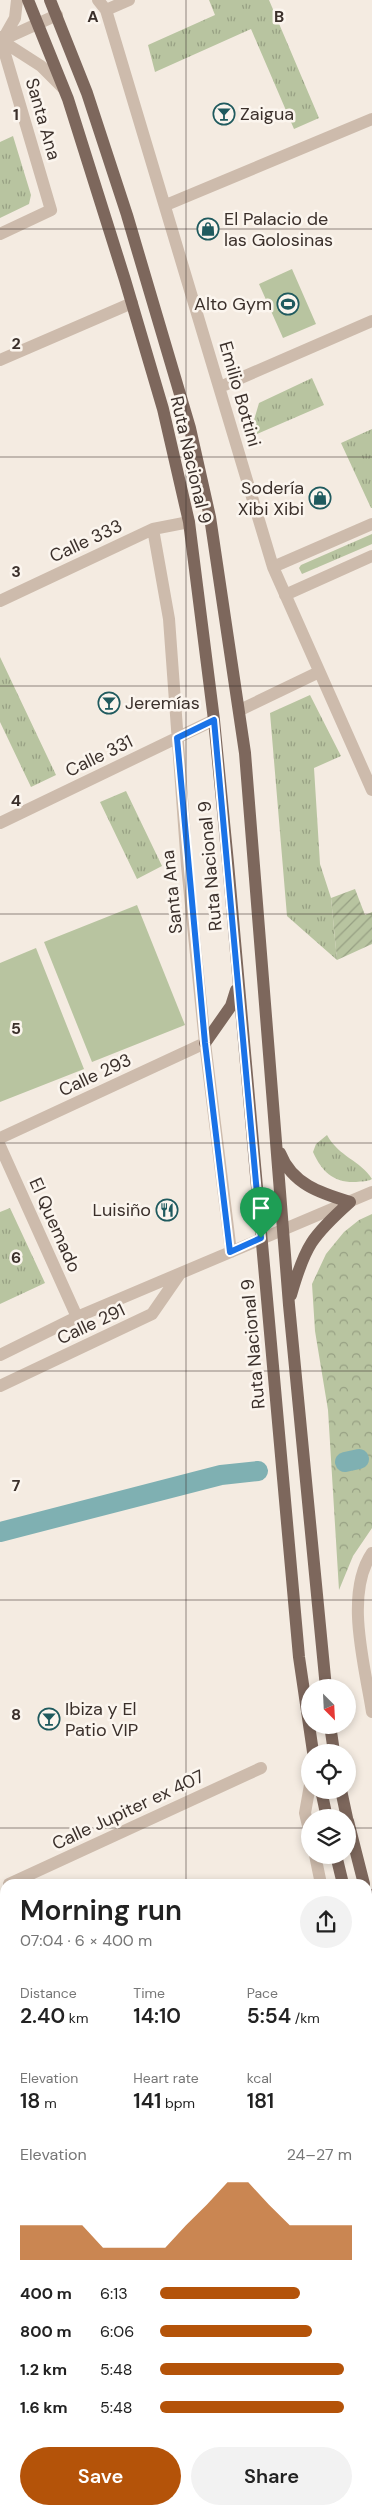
<!DOCTYPE html>
<meta charset="utf-8">
<style>
:root{--surface:#fff;--page:#f2f2f2;--text:#222;--muted:#767676;--accent:#b45309}
body{margin:0;font-family:"DM Sans",sans-serif;background:var(--page);color:var(--text);height:100vh;display:flex;flex-direction:column;font-size:19px;white-space:nowrap}
*{box-sizing:border-box;margin:0}
p{font-size:16px;color:var(--muted)}
.icon{flex:none;width:28px;height:28px;fill:none;stroke:currentColor;stroke-width:2;stroke-linecap:round;stroke-linejoin:round}
.map{position:relative;flex:1;overflow:hidden}
.details{position:absolute;left:0px;top:1879px;width:372px;height:636px;display:flex;flex-direction:column;background:var(--surface);border-radius:15px 15px 0 0;box-shadow:0 2px 8px #0003}
.details>*{flex:none}
.needle{width:32px;rotate:156deg}
.fabs{position:absolute;left:301px;top:1679px;display:grid;gap:10px}
.fabs a{display:grid;place-items:center;width:55px;height:55px;border-radius:50%;background:var(--surface);box-shadow:0 2px 8px #0003;font-size:25px}
.pin{position:absolute;display:grid;place-items:center;width:42px;height:42px;color:#fff;margin:-51px -21px;border-radius:50% 50% 50% 0;rotate:-45deg;box-shadow:0 0 5px #0007}
.pin .icon{rotate:45deg}
.round{display:grid;place-items:center;flex:none;width:52px;height:52px;border-radius:26px;background:var(--page)}
.overview{display:flex;align-items:center;justify-content:space-between;height:85px;padding:0 20px}
h1{font-size:28px;font-weight:600;line-height:38px}
.metrics{display:grid;grid-template-columns:repeat(3,1fr);gap:8px;height:85px;padding:5px 20px}
.metrics div{display:grid;align-content:center}
.metrics b{font-size:21px;font-weight:600}
.metrics small{font-size:14px;font-weight:400}
.metrics p{font-size:14px}
.chart{height:140px;padding:10px 20px}
.chart p{display:flex;justify-content:space-between}
.chart svg{width:100%;height:90px;margin-top:5px;fill:var(--accent);opacity:.7}
.button{display:flex;gap:10px;margin-top:auto;padding:10px 20px}
.button a{flex:1;height:58px;border-radius:30px;background:var(--accent);color:#fff;font-size:20px;font-weight:600;line-height:58px;text-align:center}
.button a+a{background:var(--page);color:var(--text)}
ul{padding:0 20px;list-style:none;font-size:16px}
li{display:grid;grid-template-columns:80px 60px 1fr;align-items:center;height:38px}
li i{height:12px;border-radius:6px;background:var(--accent)}
.map>svg:first-child{display:block}
</style>
<div class="map">
<svg width="372" height="2514" viewBox="0 0 372 2514">
<defs>
<pattern id="grass-tufts" width="24" height="20" patternUnits="userSpaceOnUse" patternTransform="scale(1.25)"><rect width="24" height="20" fill="#b8c4a0"/><path d="M3 7l-1-3M5 7V3M7 7l1-3M15 17l-1-3M17 17v-4M19 17l1-3" fill="none" stroke="#97a083"/></pattern>
<pattern id="park-crowns" width="20" height="18" patternUnits="userSpaceOnUse" patternTransform="scale(1.25)"><rect width="20" height="18" fill="#b8c4a0"/><path d="M2 6a3 3 0 1 1 6 0M12 15a3 3 0 1 1 6 0" fill="none" stroke="#97a083"/></pattern>
<pattern id="garden-furrows" width="10" height="10" patternUnits="userSpaceOnUse" patternTransform="scale(1.25)"><rect width="10" height="10" fill="#b8c4a0"/><path d="M-1 1l2-2M0 10L10 0M9 11l2-2" fill="none" stroke="#97a083"/></pattern>
</defs>
<rect width="100%" height="100%" fill="#f4ebe1"/>
<!-- grass -->
<path fill="url(#grass-tufts)" d="M209,0H269L319,118L294,129L251,29L155,72L148,45L215,15Z
M13,136L31,195L29,204L0,218V142Z
M312,378L324,405L257,434L254,420L259,403Z
M372,429V508H371L341,443Z
M372,534V544L302,574L299,568L301,565Z
M0,657L56,775L31,787L0,722Z
M310,695L341,756L314,768L320,864L331,898L337,960L287,916L270,713Z
M126,791L162,866L137,879L100,802Z
M327,1135C339,1157 360,1160 372,1179C367,1182 362,1181 356,1182C334,1183 322,1172 313,1152L316,1144Z
M10,1208L45,1283L0,1304V1212Z
M368,1992L372,2008V2050L368,2026Z
M5,2234V2264L0,2267V2236Z
M372,2265V2383L368,2384V2276Z
M372,2401V2514H230L233,2510H368V2402Z"/>
<!-- park -->
<path fill="url(#park-crowns)" d="M372,1214V1528L353,1556L339,1590L328,1410L315,1331L312,1284L326,1254L344,1232L359,1220Z"/>
<!-- garden -->
<path fill="url(#garden-furrows)" d="M355,889L365,915L372,912V944L337,960L331,898Z"/>
<!-- pitch -->
<path fill="#b8c4a0" d="M292,269L316,324L283,338L259,284Z
M137,905L185,1025L92,1062L44,942Z
M36,948L84,1069L0,1102V963Z"/>
<g fill="none" stroke-linecap="round" stroke-linejoin="round">
<!-- canal -->
<path stroke="#7fb0b2" stroke-width="20" d="M345,1462L359,1459
M0,1532L221,1475L258,1471
M368,2012L372,2010"/>
<!-- minor -->
<path stroke="#cdbbac" stroke-width="12" d="M17,0L15,18L2,41L41,66L63,88
M98,0L106,10L273,567L372,790
M106,10L129,0
M0,37L51,210L0,234
M2,40L57,15
M166,205L372,119
M0,360L132,303
M220,387L372,321
M153,529L169,619L187,866L205,1043L231,1252
M273,567L372,524
M285,595L372,556
M0,601L153,529L189,522
M240,710L319,672
M0,823L214,720
M0,1138L205,1043
M0,1146L77,1317
M0,1355L77,1317L372,1192
M0,1386L152,1314L179,1275
M372,1553C344,1594 365,1666 372,1712
M310,1785L305,1813L310,1834
M315,1855L321,1884
M9,1884L261,1768
M368,2075L372,2104
M0,2148L5,2158
M368,2248L372,2234
M0,2377L5,2375
M30,2514L33,2510
M180,2514L183,2510"/>
<!-- major -->
<path stroke="#7d675c" stroke-width="12" d="M28,0L68,99L125,280L163,409L189,522L214,720L228,863L299,1657L313,1752
M50,0L87,93L127,215L190,428L210,517L245,753L289,1305L326,1688
M205,1043L231,1006L236,990
M280,1153C292,1184 320,1193 350,1202C312,1236 305,1246 291,1295
M330,1725L334,1752
M321,1790L327,1818
M341,1790L347,1818
M348,1821L364,1884
M336,1855L343,1884
M368,1894L372,1908
M368,1964L372,1977"/>
</g>
<g fill="none" stroke-linecap="round" stroke-linejoin="round">
<!-- route casing -->
<g stroke="#fff" stroke-width="10">
<path id="route" d="M214,720L261,1238L230,1252L205,1043L177,738Z"/>
</g>
<!-- route -->
<use href="#route" stroke="#1a73e8" stroke-width="6"/>
</g>
<!-- grid -->
<path fill="none" stroke="#3b302b" stroke-width="1" stroke-opacity="0.55" d="M186,0V1884M0,229H372M0,457H372M0,686H372M0,914H372M0,1143H372M0,1371H372M0,1600H372M0,1828H310M348,1828H372M0,2057H5M368,2057H372M0,2285H5M368,2285H372M186,2510V2514"/>
<!-- icons -->
<defs>
<g id="bar-ring" transform="scale(1.125)"><circle r="9.5" fill="#fbf5ee" stroke="#1f5a5e" stroke-width="1.5"/><path d="M-6-5H6L.8 .8V4.5H3.5V6h-7V4.5H-.8V.8Z" fill="#1f5a5e"/></g>
<g id="shop-ring" transform="scale(1.125)"><circle r="9.5" fill="#fbf5ee" stroke="#1f5a5e" stroke-width="1.5"/><path d="M-5-2.5h2.3a2.7 3.5 0 0 1 5.4 0H5L5.5 6h-11ZM-1.5-2.5h3a1.5 2.3 0 0 0-3 0Z" fill="#1f5a5e"/></g>
<g id="stadium-ring" transform="scale(1.125)"><circle r="9.5" fill="#fbf5ee" stroke="#1f5a5e" stroke-width="1.5"/><path d="M0-5a6.5 5 0 1 0 0 10a6.5 5 0 1 0 0-10ZM-3.5-1.8h7v3.6h-7Z" fill="#1f5a5e"/></g>
<g id="restaurant-ring" transform="scale(1.125)"><circle r="9.5" fill="#fbf5ee" stroke="#1f5a5e" stroke-width="1.5"/><path d="M-5-6h1v4h1v-4h1v4h1v-4h1v5L-1.5 .5V6h-2V.5L-5-1ZM5-6V6H3V1.5H1.5Q1.5-4 5-6Z" fill="#1f5a5e"/></g>
</defs>
<g fill-rule="evenodd">
<use href="#bar-ring" x="224" y="114"/>
<use href="#shop-ring" x="208" y="229"/>
<use href="#stadium-ring" x="288" y="304"/>
<use href="#shop-ring" x="320" y="498"/>
<use href="#bar-ring" x="109" y="703"/>
<use href="#restaurant-ring" x="167" y="1210"/>
<use href="#bar-ring" x="49" y="1719"/>
</g>
<g text-anchor="middle" stroke-width="5" stroke-linejoin="round" paint-order="stroke">
<!-- poi labels -->
<g font-size="18" fill="#3b302b" stroke="#fbf5ee" text-anchor="start">
<text x="240" y="120">Zaigua</text>
<text x="224" y="225">El Palacio de<tspan x="224" dy="21">las Golosinas</tspan></text>
<text x="272" y="310" text-anchor="end">Alto Gym</text>
<text x="304" y="494" text-anchor="end">Sodería<tspan x="304" dy="21">Xibi Xibi</tspan></text>
<text x="125" y="709">Jeremías</text>
<text x="151" y="1216" text-anchor="end">Luisiño</text>
<text x="65" y="1715">Ibiza y El<tspan x="65" dy="21">Patio VIP</tspan></text>
</g>
<!-- street labels -->
<g font-size="18" fill="#3b302b" stroke="#fbf5ee">
<text transform="translate(43 119) rotate(74)" y="6">Santa Ana</text>
<text transform="translate(240 394) rotate(74)" y="6">Emilio Bottini</text>
<text transform="translate(191 460) rotate(77)" y="6">Ruta Nacional 9</text>
<text transform="translate(86 541) rotate(-25)" y="6">Calle 333</text>
<text transform="translate(99 756) rotate(-26)" y="6">Calle 331</text>
<text transform="translate(210 866) rotate(-95)" y="6">Ruta Nacional 9</text>
<text transform="translate(172 892) rotate(-96)" y="6">Santa Ana</text>
<text transform="translate(95 1075) rotate(-25)" y="6">Calle 293</text>
<text transform="translate(55 1225) rotate(66)" y="6">El Quemado</text>
<text transform="translate(91 1324) rotate(-25)" y="6">Calle 291</text>
<text transform="translate(253 1344) rotate(-95)" y="6">Ruta Nacional 9</text>
<text transform="translate(128 1810) rotate(-25)" y="6">Calle Jupiter ex 407</text>
</g>
</g>
<g font-size="16" text-anchor="middle" font-weight="bold" fill="#3b302b" stroke="#fbf5ee" stroke-width="5" stroke-linejoin="round" paint-order="stroke">
<text x="93" y="22">A</text>
<text x="279" y="22">B</text>
<text x="16" y="120">1</text>
<text x="16" y="349">2</text>
<text x="16" y="577">3</text>
<text x="16" y="806">4</text>
<text x="16" y="1034">5</text>
<text x="16" y="1263">6</text>
<text x="16" y="1491">7</text>
<text x="16" y="1720">8</text>
</g>
</svg>
<div class="fabs">
<a><svg class="needle" viewBox="-14 -14 28 28"><path d="M0-13l5 13h-10z" fill="#e53935"/><path d="M0 13l5-13h-10z" fill="#767676"/></svg></a>
<a><svg class="icon" aria-label="locate" viewBox="0 0 24 24"><circle cx="12" cy="12" r="6"/><path d="M12 2v4M12 18v4M2 12h4M18 12h4"/></svg></a>
<a><svg class="icon" aria-label="layers" viewBox="0 0 24 24"><path d="M12 4l9 5-9 5-9-5zM3 14l9 5 9-5"/></svg></a>
</div>
<div class="pin" style="left:261px;top:1238px;background:#1e9e55"><svg class="icon" aria-label="arrive" viewBox="0 0 24 24"><path d="M6 21V4h12l-3 4 3 4H6"/></svg></div>
<section class="details">
<div class="overview"><div><h1>Morning run</h1><p>07:04 · 6 × 400 m</p></div><a class="round"><svg class="icon" aria-label="share" viewBox="0 0 24 24"><path d="M12 15V3M7 8l5-5 5 5M5 13v7h14v-7"/></svg></a></div>
<div class="metrics">
<div><p>Distance</p><b>2.40<small> km</small></b></div>
<div><p>Time</p><b>14:10</b></div>
<div><p>Pace</p><b>5:54<small> /km</small></b></div>
</div>
<div class="metrics">
<div><p>Elevation</p><b>18<small> m</small></b></div>
<div><p>Heart rate</p><b>141<small> bpm</small></b></div>
<div><p>kcal</p><b>181</b></div>
</div>
<div class="chart"><p><span>Elevation</span>24–27 m</p>
<svg viewBox="0 0 160 44" preserveAspectRatio="none"><path d="M0 44V27L10 27L20 27L30 27L40 38L50 38L60 38L70 38L80 27L90 17L100 6L110 6L120 17L130 27L140 27L150 27L160 27V44z"/></svg>
</div>
<ul>
<li><b>400 m</b>6:13<i style="width:73%"></i></li>
<li><b>800 m</b>6:06<i style="width:79%"></i></li>
<li><b>1.2 km</b>5:48<i style="width:96%"></i></li>
<li><b>1.6 km</b>5:48<i style="width:96%"></i></li>
</ul>
<div class="button"><a>Save</a><a>Share</a></div>
</section>
</div>
